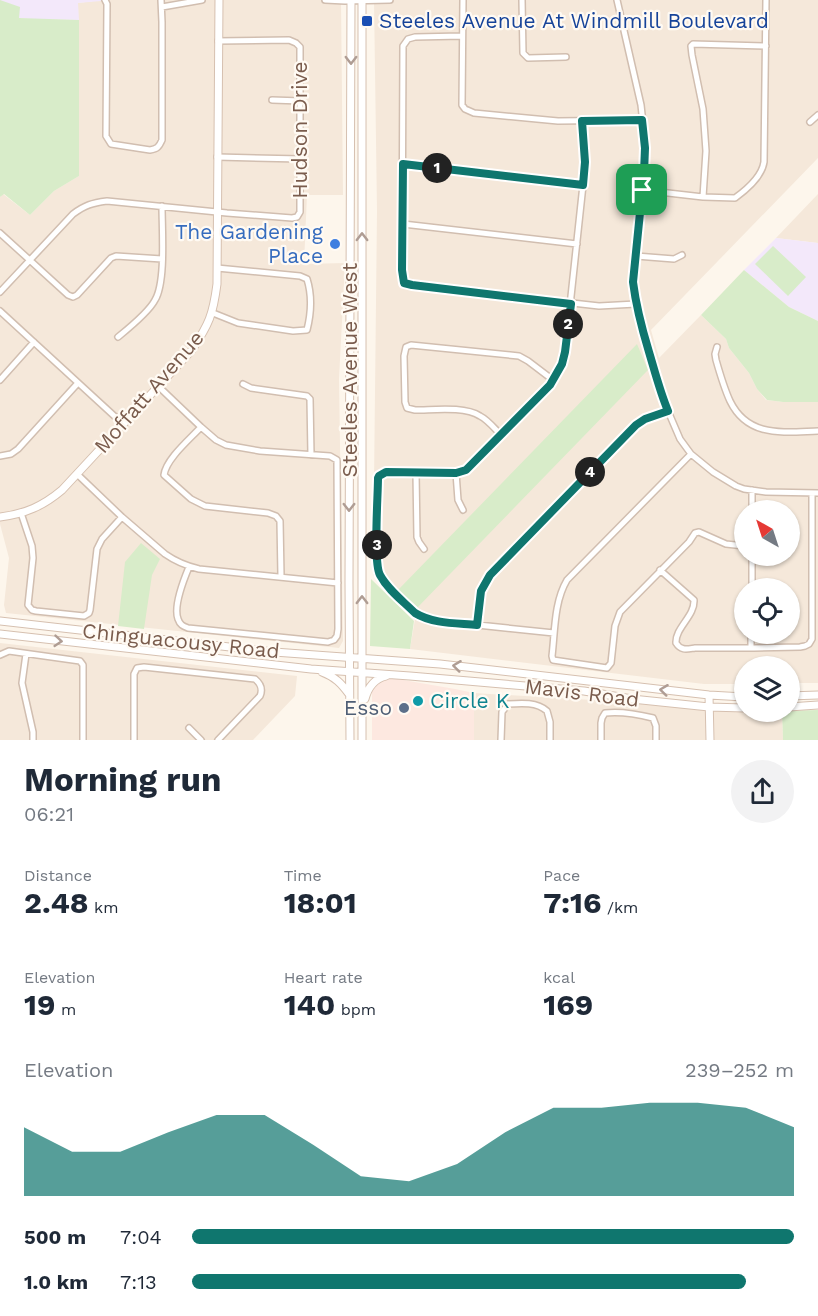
<!DOCTYPE html>
<meta charset="utf-8">
<style>
:root{--surface:#fff;--page:#f2f2f3;--text:#1f2937;--muted:#747a83;--accent:#0f766e}
body{margin:0;font-family:"Work Sans",sans-serif;background:var(--page);color:var(--text);height:100vh;display:flex;flex-direction:column;font-size:22px;white-space:nowrap}
*{box-sizing:border-box;margin:0}
p{font-size:20px;color:var(--muted)}
.icon{flex:none;width:33px;height:33px;fill:none;stroke:currentColor;stroke-width:2;stroke-linecap:round;stroke-linejoin:round}
.map{position:relative;height:740px;overflow:hidden}
.drawer{display:flex;flex-direction:column;background:var(--surface);flex:1}
.drawer>*{flex:none}
.needle{width:39px;rotate:321deg}
.controls{position:absolute;left:734px;top:500px;display:grid;gap:12px}
.controls a{display:grid;place-items:center;width:66px;height:66px;border-radius:50%;background:var(--surface);box-shadow:0 2px 4px #0004;font-size:30px}
.pin{position:absolute;display:grid;place-items:center;width:51px;height:51px;color:#fff;margin:-26px;border-radius:12px;box-shadow:0 3px 9px #0006}
.km{position:absolute;width:30px;height:30px;margin:-15px;border-radius:50%;background:#222;color:#fff;font-size:16px;line-height:30px;text-align:center}
.round{display:grid;place-items:center;flex:none;width:63px;height:63px;border-radius:32px;background:var(--page)}
.summary{display:flex;align-items:center;justify-content:space-between;height:102px;padding:0 24px}
h1{font-size:33px;font-weight:700;line-height:45px}
.metrics{display:grid;grid-template-columns:repeat(3,1fr);gap:9px;height:102px;padding:6px 24px}
.metrics div{display:grid;align-content:center}
.metrics b{font-size:30px;font-weight:700}
.metrics small{font-size:16px;font-weight:400}
.metrics p{font-size:16px}
.chart{height:168px;padding:12px 24px}
.chart p{display:flex;justify-content:space-between}
.chart svg{width:100%;height:108px;margin-top:6px;fill:var(--accent);opacity:.7}
ul{padding:0 24px;list-style:none;font-size:20px}
li{display:grid;grid-template-columns:96px 72px 1fr;align-items:center;height:45px}
li i{height:15px;border-radius:8px;background:var(--accent)}
.map>svg:first-child{display:block}
</style>
<div class="map">
<svg width="818" height="740" viewBox="0 0 818 740">
<rect width="100%" height="100%" fill="#fdf6ec"/>
<!-- residential -->
<path fill="#f5e8da" fill-rule="evenodd" d="M101,0H341L343,195H307L304,264L345,263L339,379L343,641L339,648L6,613L4,605L9,558L0,524V197L3,194L30,215L54,191L79,176L78,3Z
M374,0H818V158L651,330L659,358L701,315L726,339L729,348L749,373L757,389L766,400L783,402H818V683H789V666H744V684H704L410,649L415,619L373,575L377,211ZM744,510H789V555H744ZM744,588H789V633H744Z
M818,194V243L776,238Z
M0,643L297,676L295,696L253,740H0Z
M474,693L744,709V711H782L783,740H474Z"/>
<!-- commercial -->
<path fill="#fde8e0" d="M380,676L455,689L474,693V740H372V681Z"/>
<!-- education -->
<path fill="#f3e8fa" d="M0,0H101V1L78,3L79,20L31,19L0,16Z
M776,238L818,243V321L789,307L744,270Z"/>
<!-- green -->
<path fill="#d8ecc9" d="M0,0L20,7L19,18L79,20V176L54,191L30,215L4,194L0,197Z
M773,246L806,277L788,296L755,264Z
M744,270L789,307L818,321V402H783L767,400L757,389L749,373L729,348L726,339L701,315Z
M637,344L648,370L416,609L398,590Z
M141,543L160,559L152,575L144,629L118,626L125,562Z
M371,579L414,621L410,649L370,646Z
M818,710V740H783L782,711Z"/>
<g fill="none" stroke-linecap="round" stroke-linejoin="round">
<!-- street casing -->
<g stroke="#d1beb0" stroke-width="8">
<path id="street" d="M105,0L107,4L106,136L111,144L150,150C157,149 159,147 162,140V22L161,0
M325,0L345,1L390,0
M463,0L462,105L465,109L474,113L558,121L642,120
M522,0L523,53L528,58L566,57
M617,0L641,105L644,133V173L633,273L635,298L642,331L661,393L668,411L680,439L691,454L713,472L736,486L744,489L766,492L818,493
M162,7L202,0
M462,36L415,37L408,39L403,46L402,270L403,281L406,284L412,285L599,306L636,304
M272,100L301,101
M810,122L818,115
M217,157L301,159
M403,164L583,185
M642,190L703,197L735,198C746,190 762,176 764,162L766,0
M703,197L706,151L703,109L692,55L691,46L693,44L766,46
M403,224L577,244
M0,233L68,295L73,297L77,295L111,258L116,256L162,259
M636,256L674,259L682,255
M0,292L73,214C85,205 92,203 107,201L227,213L292,218L297,217L300,212V47L296,43L289,40L218,41
M0,311L123,424
M213,313L238,323L293,331L307,330C311,314 312,295 307,279L300,276L217,268
M118,337C129,328 149,312 155,300C166,282 162,229 162,206
M717,347L715,354L716,360C720,374 724,388 730,401C748,438 783,432 818,431
M0,380L34,342
M243,384L251,388L307,396L310,399L311,455
M158,386L201,427L216,440L226,445L260,451L330,456L337,460L338,629L337,636L334,640L328,642L188,628C183,626 180,625 178,619C173,606 184,579 189,567
M201,427C190,439 166,459 164,475L191,499L205,506L268,513L276,516L280,521L281,576
M501,435C494,428 488,420 480,416C464,406 434,410 415,410L407,408L405,402L404,356L406,347L411,345L519,356L528,361L553,380
M691,454L567,580C554,602 555,631 552,656L553,660L607,668L611,663L615,626L620,612L689,542L695,533L699,532L726,544L744,546
M0,456L11,454L18,449L78,383
M416,473L417,537L419,542L424,549
M456,473L458,500L463,510
M77,474L122,517L165,554C175,561 187,566 199,569L338,583
M752,490V510
M21,513L32,546L33,558L28,605L32,610L36,611L84,616L89,613L90,610L97,549L102,539L122,517
M660,570L694,600C695,616 675,628 676,643C681,651 687,649 695,648H754L800,647L805,646L809,644L812,639V493
M752,588V555
M477,625L481,591L490,575L636,425L645,419L668,411
M554,633L430,620L415,613L386,584L379,573L377,563L378,478L383,473H456L466,470L542,393L550,385L562,364L565,352L583,185L584,152L582,121
M751,648V633
M26,654L22,683L33,732V740
M0,655L9,651L80,661L83,665V740
M189,728L201,740
M134,740V674L137,668L144,667L255,679C261,684 263,689 260,696L218,740
M501,740L502,712L508,704C522,703 537,702 547,711L550,722V740
M601,740V723L602,718L605,713C621,711 637,714 653,718L656,726V740"/>
</g>
<!-- secondary casing -->
<g stroke="#d6c0b0" stroke-width="9">
<path id="secondary" d="M362,0V740
M0,517C25,514 43,506 62,490L192,350C209,324 213,315 217,284L219,0
M0,621L274,652L440,664L709,695L744,697
M0,634L311,669L410,676L584,691L632,699L709,707L744,708
M322,672C335,677 341,683 349,694
M709,695L710,740
M789,696L818,695
M365,699C368,687 374,679 386,676
M789,707L818,705
M350,740L349,583L351,0"/>
</g>
<!-- street -->
<use href="#street" stroke="#fff" stroke-width="5"/>
<!-- secondary -->
<use href="#secondary" stroke="#fff" stroke-width="7"/>
</g>
<!-- one-way arrows -->
<defs><path id="oneway-chevron" d="M-2-3.5L2.5 0L-2 3.5" fill="none" stroke-width="1.6" stroke-linecap="round" stroke-linejoin="round" transform="scale(1.5)"/></defs>
<g stroke="#af9d94">
<use href="#oneway-chevron" transform="translate(351 60) rotate(90)"/>
<use href="#oneway-chevron" transform="translate(362 237) rotate(-90)"/>
<use href="#oneway-chevron" transform="translate(349 507) rotate(90)"/>
<use href="#oneway-chevron" transform="translate(362 600) rotate(-90)"/>
<use href="#oneway-chevron" transform="translate(58 641) rotate(5)"/>
<use href="#oneway-chevron" transform="translate(457 666) rotate(-173)"/>
<use href="#oneway-chevron" transform="translate(664 690) rotate(-173)"/>
</g>
<g fill="none" stroke-linecap="round" stroke-linejoin="round">
<!-- route casing -->
<g stroke="#fff" stroke-width="12">
<path id="route" d="M642,120L645,148L644,173L633,282C636,306 642,329 649,352C655,372 660,392 668,411L645,419L636,425L490,575L481,591L477,625C457,623 433,624 415,613C403,601 388,590 380,575C373,562 378,497 378,478L379,476L386,472L456,473L466,470L550,385L562,364L565,352L571,304L412,285L404,283L402,270L403,164L583,185L585,162L582,121Z"/>
</g>
<!-- route -->
<use href="#route" stroke="#0f766e" stroke-width="8"/>
</g>
<!-- markers -->
<rect fill="#1a4fb4" stroke="#fffaf3" stroke-width="2" x="361" y="15" width="12" height="12" rx="3"/>
<circle fill="#3f7fe0" stroke="#fffaf3" stroke-width="2" cx="335" cy="244" r="6"/>
<circle fill="#0f9aa8" stroke="#fffaf3" stroke-width="2" cx="418" cy="701" r="6"/>
<circle fill="#5c6f8a" stroke="#fffaf3" stroke-width="2" cx="404" cy="708" r="6"/>
<g text-anchor="middle" stroke-width="4.5" stroke-linejoin="round" paint-order="stroke">
<!-- transit labels -->
<g font-size="21" fill="#164399" stroke="#fffaf3" text-anchor="start">
<text x="379" y="28">Steeles Avenue At Windmill Boulevard</text>
</g>
<!-- street labels -->
<g font-size="21" fill="#7a5c4d" stroke="#fffaf3">
<text transform="translate(300 130) rotate(-90)" y="7">Hudson Drive</text>
<text transform="translate(350 370) rotate(-90)" y="7">Steeles Avenue West</text>
<text transform="translate(149 392) rotate(-49)" y="7">Moffatt Avenue</text>
<text transform="translate(181 641) rotate(6)" y="7">Chinguacousy Road</text>
<text transform="translate(582 693) rotate(7)" y="7">Mavis Road</text>
</g>
<!-- shop labels -->
<g font-size="21" fill="#366cbe" stroke="#fffaf3" text-anchor="end">
<text x="323" y="239">The Gardening<tspan x="323" dy="24">Place</tspan></text>
</g>
<!-- culture labels -->
<g font-size="21" fill="#0d838f" stroke="#fffaf3" text-anchor="start">
<text x="430" y="708">Circle K</text>
</g>
<!-- service labels -->
<g font-size="21" fill="#4e5e75" stroke="#fffaf3" text-anchor="end">
<text x="392" y="715">Esso</text>
</g>
</g>
</svg>
<div class="controls">
<a><svg class="needle" viewBox="-14 -14 28 28"><path d="M0-13l5 13h-10z" fill="#e53935"/><path d="M0 13l5-13h-10z" fill="#747a83"/></svg></a>
<a><svg class="icon" aria-label="locate" viewBox="0 0 24 24"><circle cx="12" cy="12" r="6"/><path d="M12 2v4M12 18v4M2 12h4M18 12h4"/></svg></a>
<a><svg class="icon" aria-label="layers" viewBox="0 0 24 24"><path d="M12 4l9 5-9 5-9-5zM3 14l9 5 9-5"/></svg></a>
</div>
<div class="pin" style="left:642px;top:190px;background:#1e9e55"><svg class="icon" aria-label="arrive" viewBox="0 0 24 24"><path d="M6 21V4h12l-3 4 3 4H6"/></svg></div>
<b class="km" style="left:437px;top:168px">1</b>
<b class="km" style="left:568px;top:324px">2</b>
<b class="km" style="left:377px;top:545px">3</b>
<b class="km" style="left:590px;top:472px">4</b>
</div>
<section class="drawer">
<div class="summary"><div><h1>Morning run</h1><p>06:21</p></div><a class="round"><svg class="icon" aria-label="share" viewBox="0 0 24 24"><path d="M12 15V3M7 8l5-5 5 5M5 13v7h14v-7"/></svg></a></div>
<div class="metrics">
<div><p>Distance</p><b>2.48<small> km</small></b></div>
<div><p>Time</p><b>18:01</b></div>
<div><p>Pace</p><b>7:16<small> /km</small></b></div>
</div>
<div class="metrics">
<div><p>Elevation</p><b>19<small> m</small></b></div>
<div><p>Heart rate</p><b>140<small> bpm</small></b></div>
<div><p>kcal</p><b>169</b></div>
</div>
<div class="chart"><p><span>Elevation</span>239–252 m</p>
<svg viewBox="0 0 160 44" preserveAspectRatio="none"><path d="M0 44V16L10 26L20 26L30 18L40 11L50 11L60 23L70 36L80 38L90 31L100 18L110 8L120 8L130 6L140 6L150 8L160 16V44z"/></svg>
</div>
<ul>
<li><b>500 m</b>7:04<i style="width:100%"></i></li>
<li><b>1.0 km</b>7:13<i style="width:92%"></i></li>
</ul>
</section>
